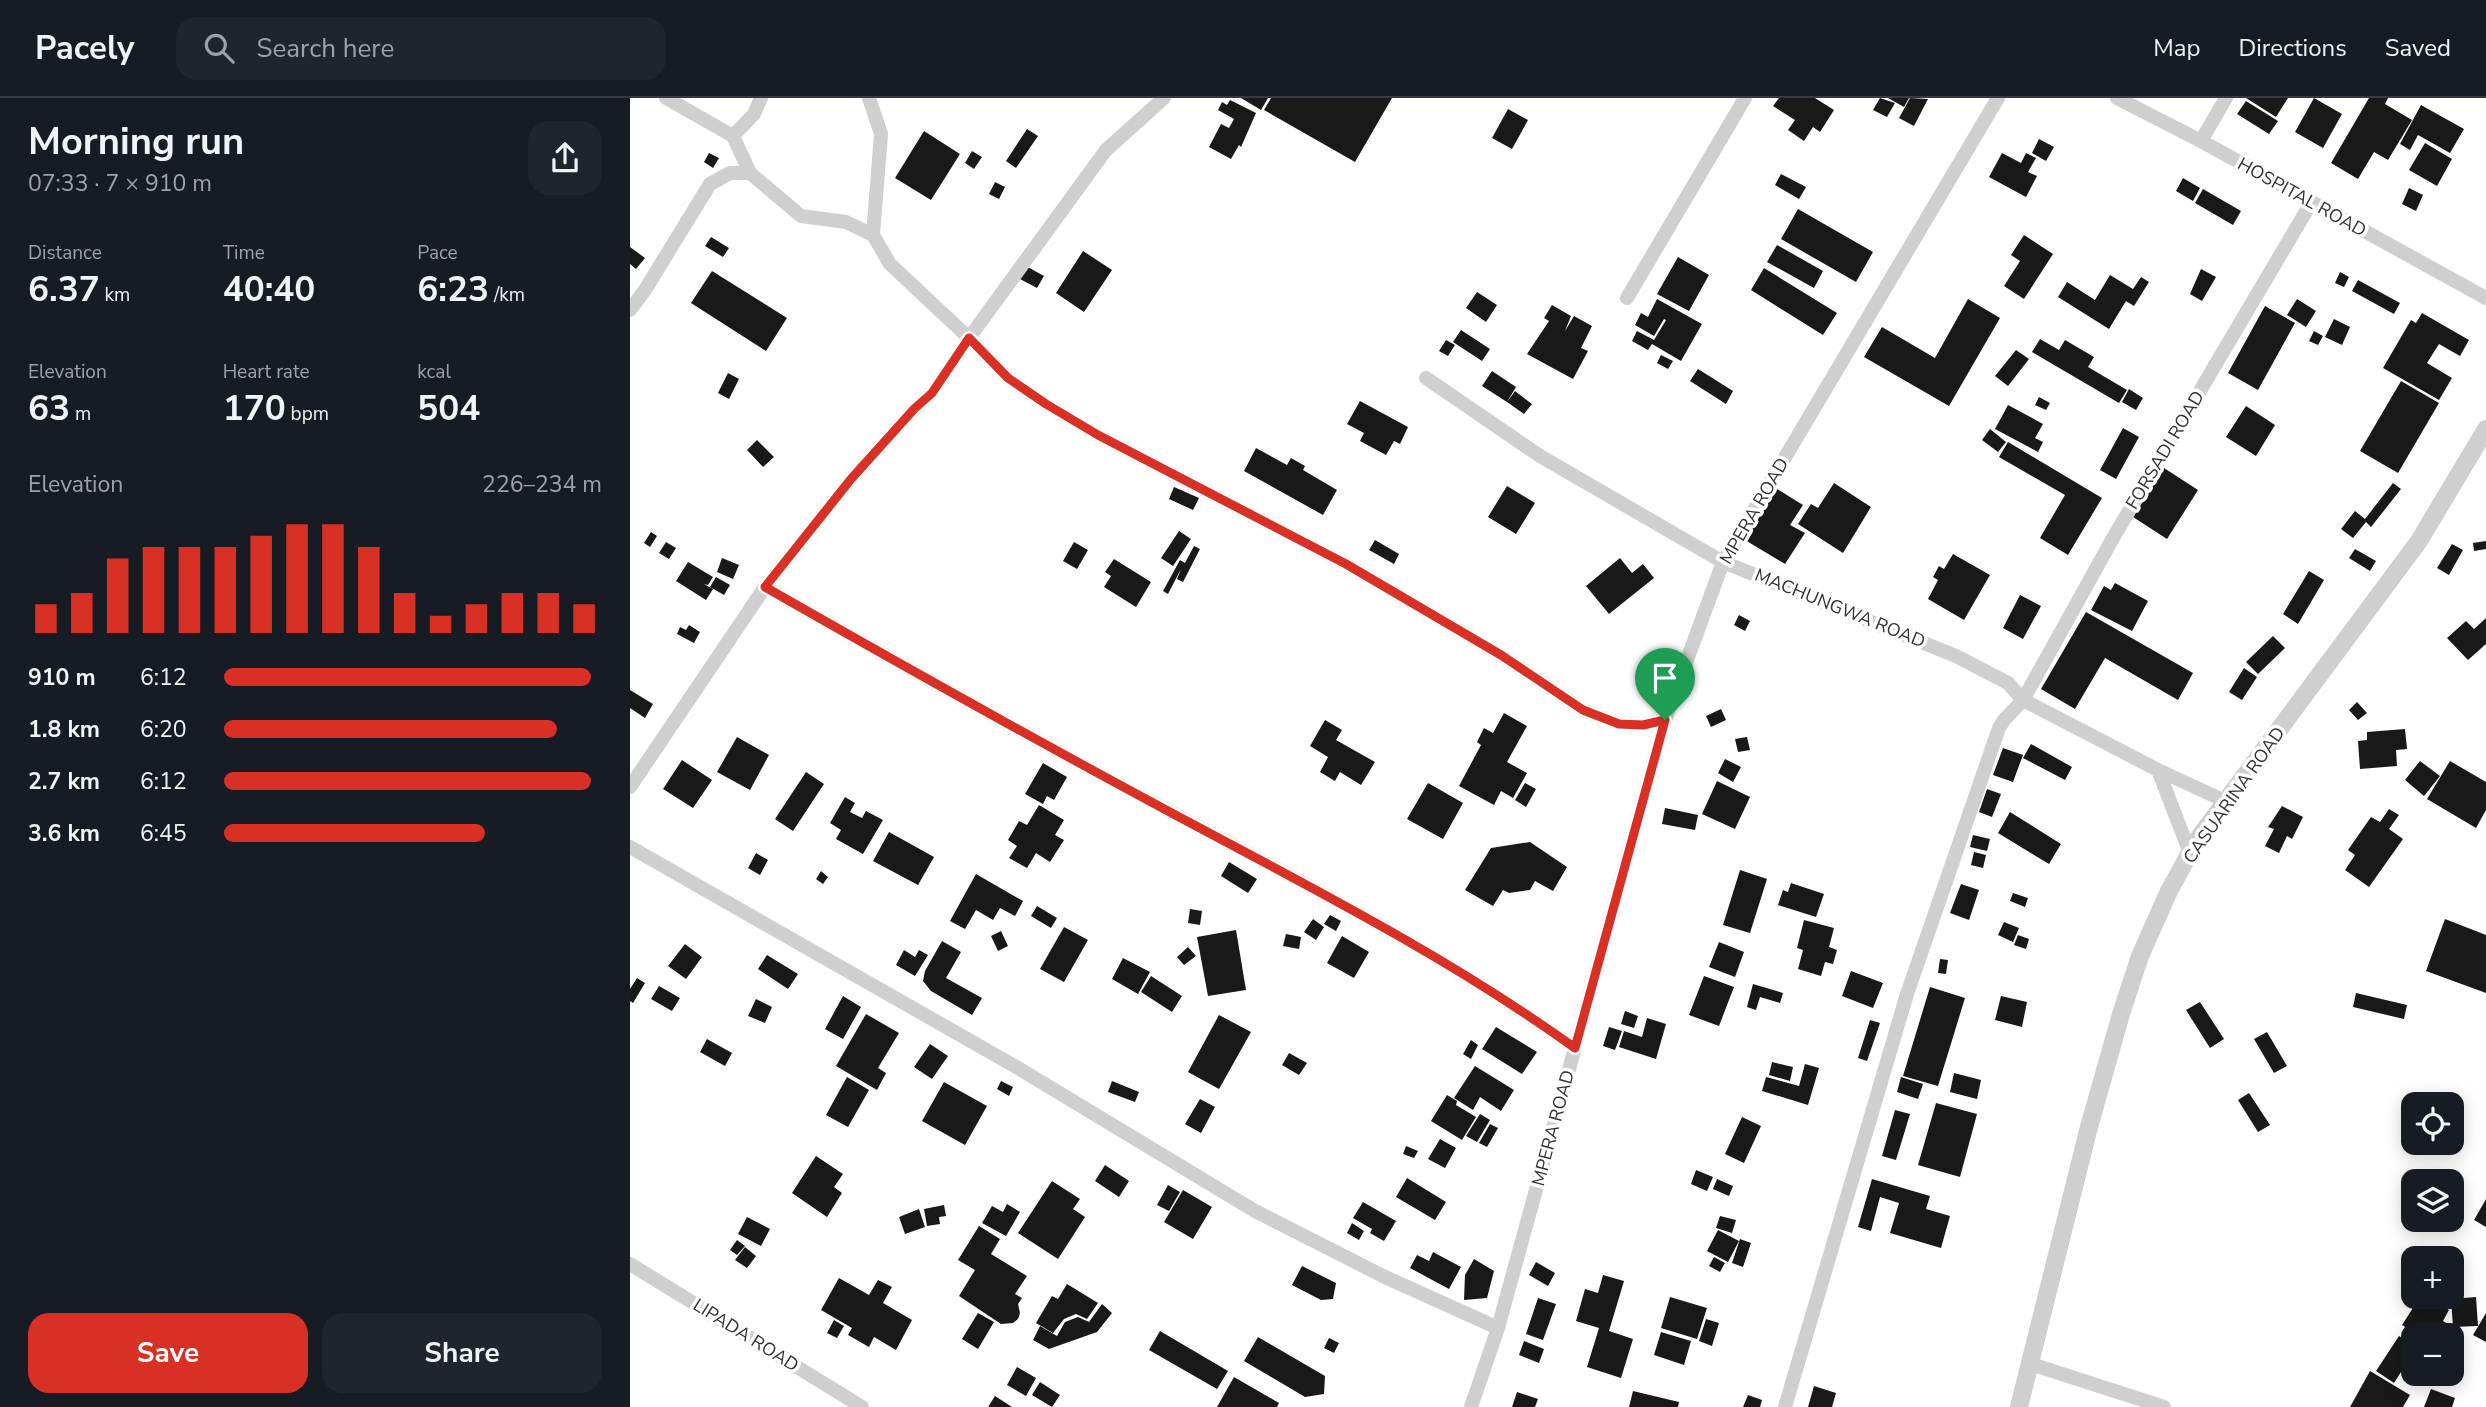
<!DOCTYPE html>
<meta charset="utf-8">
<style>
:root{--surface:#171b24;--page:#20242c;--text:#f1f3f6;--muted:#9ea1a6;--line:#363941;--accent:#d93025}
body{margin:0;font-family:"Nunito Sans",sans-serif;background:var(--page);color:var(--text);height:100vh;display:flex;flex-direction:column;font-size:26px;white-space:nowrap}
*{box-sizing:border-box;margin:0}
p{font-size:23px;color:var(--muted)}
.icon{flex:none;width:38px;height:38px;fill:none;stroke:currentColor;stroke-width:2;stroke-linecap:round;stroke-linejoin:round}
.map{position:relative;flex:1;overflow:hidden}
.details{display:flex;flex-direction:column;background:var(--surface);width:630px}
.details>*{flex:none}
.fabs{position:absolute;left:1771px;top:994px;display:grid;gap:14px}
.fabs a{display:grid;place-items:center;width:63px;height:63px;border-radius:14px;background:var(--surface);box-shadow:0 4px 18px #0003;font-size:35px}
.pin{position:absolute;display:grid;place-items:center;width:60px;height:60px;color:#fff;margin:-72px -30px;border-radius:50% 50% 50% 0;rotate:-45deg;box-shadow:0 0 7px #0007}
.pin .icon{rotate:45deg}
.round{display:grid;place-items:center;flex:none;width:74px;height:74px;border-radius:21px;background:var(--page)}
.overview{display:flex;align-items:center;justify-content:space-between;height:119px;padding:0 28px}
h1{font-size:38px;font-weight:700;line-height:52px}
.metrics{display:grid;grid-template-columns:repeat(3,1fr);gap:10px;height:119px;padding:7px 28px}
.metrics div{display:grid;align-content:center}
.metrics b{font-size:35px;font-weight:700}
.metrics small{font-size:19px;font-weight:400}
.metrics p{font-size:19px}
.chart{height:196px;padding:14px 28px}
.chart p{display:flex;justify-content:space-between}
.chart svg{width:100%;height:126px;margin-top:7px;stroke:var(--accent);stroke-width:6}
.action{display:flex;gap:14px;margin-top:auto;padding:14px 28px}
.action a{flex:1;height:80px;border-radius:21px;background:var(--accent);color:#fff;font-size:28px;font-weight:700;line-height:80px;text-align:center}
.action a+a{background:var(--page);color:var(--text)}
ul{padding:0 28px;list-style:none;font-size:23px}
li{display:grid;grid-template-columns:112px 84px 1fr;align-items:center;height:52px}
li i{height:18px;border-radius:9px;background:var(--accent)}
header{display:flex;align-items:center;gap:42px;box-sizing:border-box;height:98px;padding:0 35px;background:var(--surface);border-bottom:2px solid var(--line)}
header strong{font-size:33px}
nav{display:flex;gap:38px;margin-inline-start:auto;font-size:24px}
.search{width:490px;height:63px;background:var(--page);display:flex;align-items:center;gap:18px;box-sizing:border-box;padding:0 24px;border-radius:21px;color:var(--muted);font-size:26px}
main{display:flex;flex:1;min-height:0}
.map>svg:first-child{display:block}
</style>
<header>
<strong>Pacely</strong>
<div class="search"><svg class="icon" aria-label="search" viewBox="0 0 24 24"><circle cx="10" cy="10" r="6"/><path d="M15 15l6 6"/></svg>Search here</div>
<nav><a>Map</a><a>Directions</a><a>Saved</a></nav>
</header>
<main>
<section class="details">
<div class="overview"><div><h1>Morning run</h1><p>07:33 · 7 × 910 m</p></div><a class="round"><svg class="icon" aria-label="share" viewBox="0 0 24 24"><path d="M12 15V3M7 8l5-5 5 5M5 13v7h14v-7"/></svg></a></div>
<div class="metrics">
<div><p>Distance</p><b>6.37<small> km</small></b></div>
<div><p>Time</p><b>40:40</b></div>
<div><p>Pace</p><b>6:23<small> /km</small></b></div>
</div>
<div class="metrics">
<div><p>Elevation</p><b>63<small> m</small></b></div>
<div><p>Heart rate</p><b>170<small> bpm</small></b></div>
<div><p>kcal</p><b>504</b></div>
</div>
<div class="chart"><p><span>Elevation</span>226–234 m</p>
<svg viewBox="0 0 160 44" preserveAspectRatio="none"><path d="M5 44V34M15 44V30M25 44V18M35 44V14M45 44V14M55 44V14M65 44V10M75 44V6M85 44V6M95 44V14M105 44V30M115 44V38M125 44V34M135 44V30M145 44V30M155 44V34"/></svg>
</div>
<ul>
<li><b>910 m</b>6:12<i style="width:97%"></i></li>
<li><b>1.8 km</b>6:20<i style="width:88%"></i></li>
<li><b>2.7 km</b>6:12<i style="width:97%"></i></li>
<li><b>3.6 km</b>6:45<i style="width:69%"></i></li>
</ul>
<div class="action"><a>Save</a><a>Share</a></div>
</section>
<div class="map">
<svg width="1856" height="1309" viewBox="0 0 1856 1309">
<rect width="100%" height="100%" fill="#fff"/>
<!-- building -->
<path fill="#191919" d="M611,0H638L631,12Z
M641,0H762L725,64L634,12Z
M1149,0H1185L1204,12L1190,34L1183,29L1174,43L1158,32L1165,22L1143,8Z
M1250,0L1265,5L1257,19L1243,12Z
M1258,0H1279L1274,9Z
M1280,0L1298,1L1284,28L1269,20Z
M1616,0H1658L1646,19Z
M1684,0L1712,16L1693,50L1665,34Z
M1739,0H1758L1755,6L1782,22L1758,62L1744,54L1728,81L1701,65Z
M600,2L626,15L611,49L609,47L601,61L579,49L591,26L599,30L604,21L588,12L592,4L597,7Z
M1616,3L1648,23L1639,36L1607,16Z
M1791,7L1834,31L1820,55L1788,37L1780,52L1770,46Z
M878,11L898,22L882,51L862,40Z
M397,31L408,38L386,70L376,63Z
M294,33L330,56L301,102L265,80Z
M1409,41L1424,49L1416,63L1402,55Z
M1795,45L1822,61L1807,88L1779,72Z
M342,53L352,59L344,71L335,65Z
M79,55L89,60L83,70L74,64Z
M1372,55L1391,65L1396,55L1406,60L1398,74L1407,78L1396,99L1359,79Z
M1151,76L1176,89L1169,101L1145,87Z
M1553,80L1570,90L1563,103L1546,93Z
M365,84L375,89L369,101L359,96Z
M1779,90L1793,97L1786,113L1772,106Z
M1573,91L1611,113L1603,127L1565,105Z
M1168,111L1243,154L1226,184L1151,141Z
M1394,137L1423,156L1394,201L1374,188L1390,163L1381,157Z
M81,139L99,150L93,159L75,148Z
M1147,147L1193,173L1184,190L1137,164Z
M0,149L15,160L6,171L0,166Z
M453,153L482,172L454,214L426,195Z
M1048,159L1079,177L1059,213L1027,196Z
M394,167L414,178L407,190L388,180Z
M1134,170L1207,215L1193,237L1121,192Z
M1571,171L1586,179L1572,203L1560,196Z
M82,173L157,220L136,253L61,205Z
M1710,174L1719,179L1714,189L1705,185Z
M1480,177L1503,191L1511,179L1519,184L1504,208L1496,203L1479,231L1428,199L1437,184L1465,202Z
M1728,182L1770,205L1764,216L1722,193Z
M847,194L867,207L856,224L836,210Z
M1027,201L1072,226L1051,263L1022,246L1018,252L1002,243L1007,233L1024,242L1036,222L1034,221L1024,238L1005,227L1011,215L1018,219Z
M1338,201L1370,220L1319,308L1234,259L1252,229L1305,260Z
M1667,201L1686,213L1676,229L1657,217Z
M922,207L941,218L935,233L944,218L962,228L951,250L958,253L943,281L897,256L919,223L914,220Z
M1635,208L1665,225L1628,292L1598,275Z
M1792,215L1839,242L1830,258L1809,246L1797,265L1822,280L1809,302L1753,270L1781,222L1786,225Z
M1704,221L1720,229L1712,247L1695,239Z
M831,232L860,251L852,263L823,244Z
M1684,233L1693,238L1688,247L1679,243Z
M1410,241L1429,252L1435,242L1464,259L1458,269L1497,292L1489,305L1402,254Z
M816,242L825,247L818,258L809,253Z
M1386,252L1399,261L1378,288L1365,278Z
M1031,257L1043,263L1038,271L1027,265Z
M1068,271L1103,293L1096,306L1060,283Z
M862,273L886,289L877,304L852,288Z
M98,275L109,281L99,301L88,295Z
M1771,283L1809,305L1768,375L1730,353Z
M1499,291L1513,300L1506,312L1492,304Z
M885,293L902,306L894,316L877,304Z
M1409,299L1420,305L1416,312L1405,307Z
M730,303L778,329L770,346L764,343L756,357L730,343L734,335L717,326Z
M1378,307L1413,326L1405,340L1413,344L1408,354L1365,331Z
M1616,308L1645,327L1626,358L1596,339Z
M1493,330L1509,339L1486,381L1470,372Z
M1360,331L1376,344L1368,354L1352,342Z
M127,342L144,359L133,369L117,352Z
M1378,344L1472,400L1438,457L1410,440L1435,397L1369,359Z
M626,350L657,367L661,360L675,368L673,372L707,392L693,417L614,373Z
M1534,370L1568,392L1537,441L1503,419Z
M1204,385L1241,409L1213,455L1168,426L1181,406L1188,410Z
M1763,385L1771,391L1741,429L1736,424L1723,440L1711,431L1725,413L1735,421Z
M877,388L905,405L886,436L858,419Z
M544,389L569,400L563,412L539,401Z
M1147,391L1173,407L1160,427L1175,435L1155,466L1115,442Z
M549,433L561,441L543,468L531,460Z
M21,434L27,438L20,449L14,445Z
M745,442L769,456L764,466L739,452Z
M1856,443V451L1844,453L1843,445Z
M36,444L46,450L39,461L29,455Z
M444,444L458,452L447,471L433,463Z
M1822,446L1833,452L1819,477L1807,470Z
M564,448L570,451L553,484L547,481L551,471L538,496L533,493L550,462L555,465Z
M1725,451L1746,463L1740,473L1719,460Z
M1323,456L1360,477L1334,522L1298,501L1308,482L1303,479L1309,468L1314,471Z
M92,460L109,467L103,481L87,474Z
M990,460L1002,475L1013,466L1024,480L979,516L956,488Z
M484,461L521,484L506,509L474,489L481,478L475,474Z
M58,464L83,479L78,487L74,486L83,491L76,502L46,483Z
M1679,473L1694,482L1668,526L1653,516Z
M86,479L100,487L94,497L80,489Z
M1485,485L1518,503L1502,533L1461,512L1474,488L1481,492Z
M1390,497L1411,508L1393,541L1373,530Z
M1456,514L1563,575L1548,602L1475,560L1445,611L1411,591Z
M1109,517L1120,523L1115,533L1104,527Z
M1856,520V546L1838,562L1817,540L1836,523L1844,531Z
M59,527L70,534L64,545L47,536L50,529L56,532Z
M1643,538L1655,550L1628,576L1616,564Z
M1614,570L1627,579L1612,602L1599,594Z
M0,592L23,606L15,620L0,610Z
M1727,604L1737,615L1728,622L1719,612Z
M1091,611L1096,622L1081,629L1076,618Z
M874,615L897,628L877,664L897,675L883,700L871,693L864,707L829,688L851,647L847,644L854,630L863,635Z
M695,622L712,632L706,642L745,664L731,687L710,674L705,683L690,674L698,659L680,648Z
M1775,631L1777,651L1766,652L1767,668L1730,671L1728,643L1737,642V634Z
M107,639L139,657L120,692L87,674Z
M1117,639L1120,652L1108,654L1105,641Z
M1401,646L1442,669L1435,682L1393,660Z
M1373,650L1393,657L1383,684L1363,677Z
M1095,661L1111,669L1103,684L1088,675Z
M52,662L82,682L63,710L33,691Z
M1790,663L1810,678L1794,698L1775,682Z
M1820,663L1856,684V712L1846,730L1797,701Z
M413,665L437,679L424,702L417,698L413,706L395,696Z
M176,674L194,686L163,733L145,721Z
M1087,683L1120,699L1105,731L1072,716Z
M798,685L833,705L813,741L777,721Z
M895,685L906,691L896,709L885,702Z
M1357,691L1371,696L1362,719L1349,714Z
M215,699L225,705L220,714L232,720L236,713L253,722L233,756L206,741L211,732L200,725Z
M409,707L434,722L425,737L434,742L420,764L406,755L397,770L379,760L387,748L378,742L389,723L397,727Z
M1652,708L1673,719L1662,741L1657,738L1649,755L1635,748L1644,731L1638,729Z
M1035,710L1068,717L1065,732L1032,726Z
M1759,711L1769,717L1759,731L1773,741L1739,789L1715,772L1725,757L1718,752L1741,719L1750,724Z
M1380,714L1431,746L1419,766L1368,735Z
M259,734L304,759L288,787L243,763Z
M1343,737L1360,741L1357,753L1340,749Z
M900,744L937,769L923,793L905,783L900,792L879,795L873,792L863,808L835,792L861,750Z
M1344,754L1356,757L1353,770L1341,767Z
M126,755L138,762L130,777L118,770Z
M599,764L627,781L618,795L591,778Z
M1110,772L1137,781L1120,835L1093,827Z
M191,773L198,779L193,786L186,781Z
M346,776L393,803L385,818L370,810L363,822L346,812L335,831L320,823Z
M1161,785L1194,796L1186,819L1148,807L1153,792L1158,794Z
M1331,786L1349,792L1339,822L1320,815Z
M1383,795L1398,800L1395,809L1380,803Z
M407,808L427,820L421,830L401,818Z
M560,811L572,813L570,827L558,825Z
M700,817L711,823L706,833L694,826Z
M683,821L694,829L686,842L674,834Z
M1815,821L1856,837V895L1796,873Z
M1174,822L1204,830L1199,849L1207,852L1203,866L1195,864L1191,878L1168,871L1173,852L1167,850Z
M1374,824L1389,830L1383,844L1368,837Z
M434,829L458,842L434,884L410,871Z
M606,832L616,892L578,898L567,839Z
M371,833L378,848L368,853L361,838Z
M656,836L671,839L669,851L653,848Z
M1388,837L1399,841L1396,851L1384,847Z
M712,838L739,854L724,880L697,865Z
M312,843L331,854L316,880L352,900L342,917L301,893L293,883L295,873Z
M1089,844L1114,854L1105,879L1079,869Z
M55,846L72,859L56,881L38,868Z
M558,849L566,858L554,867L547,859Z
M274,852L285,859L289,852L298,857L285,878L266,867Z
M137,857L168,876L158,891L128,871Z
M493,860L520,874L508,896L482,881Z
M1310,861L1318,862L1316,876L1308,875Z
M1221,873L1253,885L1243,910L1212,898Z
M521,878L552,898L542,914L511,894Z
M1074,878L1104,889L1089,928L1059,917Z
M7,880L15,885L3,905L0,903V891Z
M1123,886L1153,895L1150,905L1130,899L1126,912L1117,909Z
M29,888L50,900L42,913L21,901Z
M1300,889L1335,900L1308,988L1273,978Z
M1726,895L1777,907L1774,921L1723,909Z
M213,898L231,909L213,941L195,931Z
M1371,898L1397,904L1392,929L1365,922Z
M126,901L142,909L135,925L118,918Z
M1570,904L1594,941L1580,950L1556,912Z
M995,913L1008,918L1004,930L991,926Z
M236,916L269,935L248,970L256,975L247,992L206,968Z
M589,917L621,934L589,991L558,974Z
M1017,920L1036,926L1026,961L989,949L994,933L1012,939Z
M1240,922L1250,925L1237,963L1228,960Z
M866,929L907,954L892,976L852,951Z
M979,929L992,933L985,952L973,948Z
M1637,934L1657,968L1644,975L1624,941Z
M77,941L102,955L95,968L70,954Z
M841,942L848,947L841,961L833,956Z
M300,946L318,958L302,981L284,969Z
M659,955L677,965L669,977L652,967Z
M1142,964L1163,969L1160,983L1139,977Z
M1175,966L1189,970L1178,1007L1132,993L1136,979L1169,988Z
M845,968L884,992L871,1013L850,999L843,1012L824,1000Z
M1324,975L1351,982L1347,1001L1320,994Z
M217,979L239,992L218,1029L196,1017Z
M1271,979L1293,986L1288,1001L1267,994Z
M371,983L383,989L379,998L367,991Z
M482,983L509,994L505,1004L478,994Z
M314,984L357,1008L335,1047L292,1023Z
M1619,995L1640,1027L1628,1034L1608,1002Z
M817,997L827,1003L826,1007L846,1019L832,1042L801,1023Z
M570,1001L585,1009L571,1035L555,1026Z
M1306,1005L1347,1016L1330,1079L1288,1067Z
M1265,1012L1280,1016L1266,1062L1252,1058Z
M850,1016L860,1022L847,1044L836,1038Z
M1112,1019L1131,1028L1114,1065L1095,1056Z
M860,1026L868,1030L857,1049L849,1045Z
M810,1041L826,1050L815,1070L798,1061Z
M776,1048L788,1053L784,1060L773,1056Z
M186,1058L213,1076L204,1089L212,1095L197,1119L162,1095Z
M475,1067L499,1083L489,1099L465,1083Z
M1066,1072L1083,1079L1077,1093L1061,1086Z
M777,1080L816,1104L805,1122L766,1099Z
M1087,1081L1103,1088L1099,1098L1083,1091Z
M1242,1081L1300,1098L1296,1111L1320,1118L1311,1150L1260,1135L1269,1105L1250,1099L1241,1133L1228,1129Z
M422,1083L450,1101L443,1111L455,1119L428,1161L388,1135Z
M538,1087L550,1094L539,1113L527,1107Z
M553,1092L582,1109L563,1141L534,1124Z
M1856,1101V1129L1844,1122Z
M733,1104L766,1123L754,1143L740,1135L742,1131L723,1120Z
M377,1106L390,1114L376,1138L352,1125L362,1108L373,1114Z
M314,1107L316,1118L309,1119L310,1126L297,1128L294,1111Z
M289,1111L295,1129L275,1136L269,1119Z
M1090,1118L1106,1122L1102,1135L1086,1130Z
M117,1119L140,1131L131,1148L108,1136Z
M722,1125L734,1133L729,1142L717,1135Z
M349,1128L370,1141L361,1156L397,1178L385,1196L392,1200L388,1206L390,1215L388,1221L383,1225L371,1226L329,1198L345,1172L328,1162Z
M1088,1132L1109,1143L1098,1164L1077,1153Z
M1110,1141L1121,1145L1113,1169L1102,1165Z
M107,1142L115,1148L107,1157L100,1152Z
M115,1149L126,1158L117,1170L105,1162Z
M803,1154L831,1169L819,1191L780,1170L787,1157L799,1163Z
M1084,1159L1095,1165L1090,1174L1079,1168Z
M844,1161L864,1173L857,1200L834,1202L835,1177Z
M906,1164L925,1175L918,1188L899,1177Z
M672,1168L706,1185L703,1201L691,1202L662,1187Z
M973,1177L994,1183L979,1233L1003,1241L991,1280L957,1269L969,1230L946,1223L955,1191L968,1195Z
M209,1180L239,1197L248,1182L262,1189L253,1205L282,1222L266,1252L244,1239L239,1249L218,1237L222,1230L191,1212Z
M437,1186L468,1205L457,1221L446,1216L434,1221L423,1235L406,1225L422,1198L428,1201Z
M1040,1199L1077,1210L1067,1241L1031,1230Z
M1790,1199H1798L1819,1212L1813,1223L1823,1229L1817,1237H1788L1772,1227Z
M1846,1199L1848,1228L1823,1229L1821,1201Z
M908,1200L926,1206L913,1242L896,1236Z
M472,1206L482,1215L467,1234L419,1251L403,1242L410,1228L427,1238L435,1224L448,1219L459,1224Z
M348,1215L364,1224L348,1251L332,1241Z
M1856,1215V1244L1843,1237Z
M1076,1221L1089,1225L1082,1248L1069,1243Z
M204,1222L214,1228L207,1240L197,1235Z
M530,1233L598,1273L587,1291L519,1252Z
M1031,1234L1061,1243L1054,1267L1024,1257Z
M1769,1238L1783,1247V1276H1796L1789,1286L1771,1274L1764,1285L1746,1273Z
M628,1239L695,1278L694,1296L675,1299L614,1263Z
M699,1240L709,1245L704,1255L694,1250Z
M894,1243L914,1251L909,1265L889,1257Z
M387,1269L406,1280L396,1298L377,1287Z
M1740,1273L1780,1297L1773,1309H1720Z
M604,1279L649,1305L647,1309H587Z
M410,1284L430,1297L422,1309L402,1297Z
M1184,1288L1206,1295L1202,1309H1178Z
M1801,1291L1825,1300L1822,1309H1794Z
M1003,1293L1049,1304L1048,1309H999Z
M887,1294L908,1301L905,1309H882Z
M1118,1297L1132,1302L1130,1309H1113Z
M365,1298L382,1309H358Z"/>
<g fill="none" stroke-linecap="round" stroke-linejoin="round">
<!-- minor -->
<path stroke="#cfcfcf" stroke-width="14" d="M36,0L103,38L120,75
M239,0L251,36L243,137
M1487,0L1571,43L1856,200
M103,38L124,16L131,0
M1571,43L1596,0
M997,200L1115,0
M0,212L15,192L80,86L100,75H120L171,118L216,124L243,137L260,166L339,240L476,52L534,0
M796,280L910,358L1093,464L1326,558L1378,585L1393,602L1528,672L1595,703
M135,489C267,564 399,639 533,710C673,785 815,857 945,950
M1528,672L1560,755
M0,689L135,489L221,381L284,311L302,295L339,240L378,280L416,306L468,337L716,466L871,557L953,612L989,626L1013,627L1035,622
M0,749L388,970L625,1113L755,1179L868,1230
M0,1166L232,1309
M1401,1266L1534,1309
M841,1309L868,1230L1035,622L1093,464L1368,0
M1155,1309L1277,896L1369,630L1374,622L1393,602L1483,440L1681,105"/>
<!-- tertiary -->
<path stroke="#cfcfcf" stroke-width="18" d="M1389,1309L1459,1029L1491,916L1510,858L1539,793L1567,742L1789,443L1856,331"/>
</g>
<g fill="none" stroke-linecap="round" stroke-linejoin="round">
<!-- route casing -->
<g stroke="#fff" stroke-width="14">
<path id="route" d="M339,240L378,280L416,306L468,337L716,466L871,557L953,612L989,626L1013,627L1035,622L945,950C817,858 676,787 538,713C402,640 268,565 135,489L221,381L284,311L302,295Z"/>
</g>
<!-- route -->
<use href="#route" stroke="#d93025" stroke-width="9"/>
</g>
<g text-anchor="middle" stroke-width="7" stroke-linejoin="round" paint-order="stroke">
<!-- street labels -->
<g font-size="18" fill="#323232" stroke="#fff">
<text transform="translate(1672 99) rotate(29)" y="6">HOSPITAL ROAD</text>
<text transform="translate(1535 352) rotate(-59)" y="6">FORSADI ROAD</text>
<text transform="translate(1124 413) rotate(-60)" y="6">MPERA ROAD</text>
<text transform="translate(1210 510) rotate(22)" y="6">MACHUNGWA ROAD</text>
<text transform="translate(1604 697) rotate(-55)" y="6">CASUARINA ROAD</text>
<text transform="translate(923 1030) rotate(-75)" y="6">MPERA ROAD</text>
<text transform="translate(116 1237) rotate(32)" y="6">LIPADA ROAD</text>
</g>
</g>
</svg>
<div class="fabs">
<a><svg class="icon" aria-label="locate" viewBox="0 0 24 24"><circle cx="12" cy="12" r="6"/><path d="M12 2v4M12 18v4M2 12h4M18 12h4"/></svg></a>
<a><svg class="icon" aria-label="layers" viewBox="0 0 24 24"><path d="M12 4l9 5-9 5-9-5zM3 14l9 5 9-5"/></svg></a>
<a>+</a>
<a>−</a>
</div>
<div class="pin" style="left:1035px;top:622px;background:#1e9e55"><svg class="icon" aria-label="arrive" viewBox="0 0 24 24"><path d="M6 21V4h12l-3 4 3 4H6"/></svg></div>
</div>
</main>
